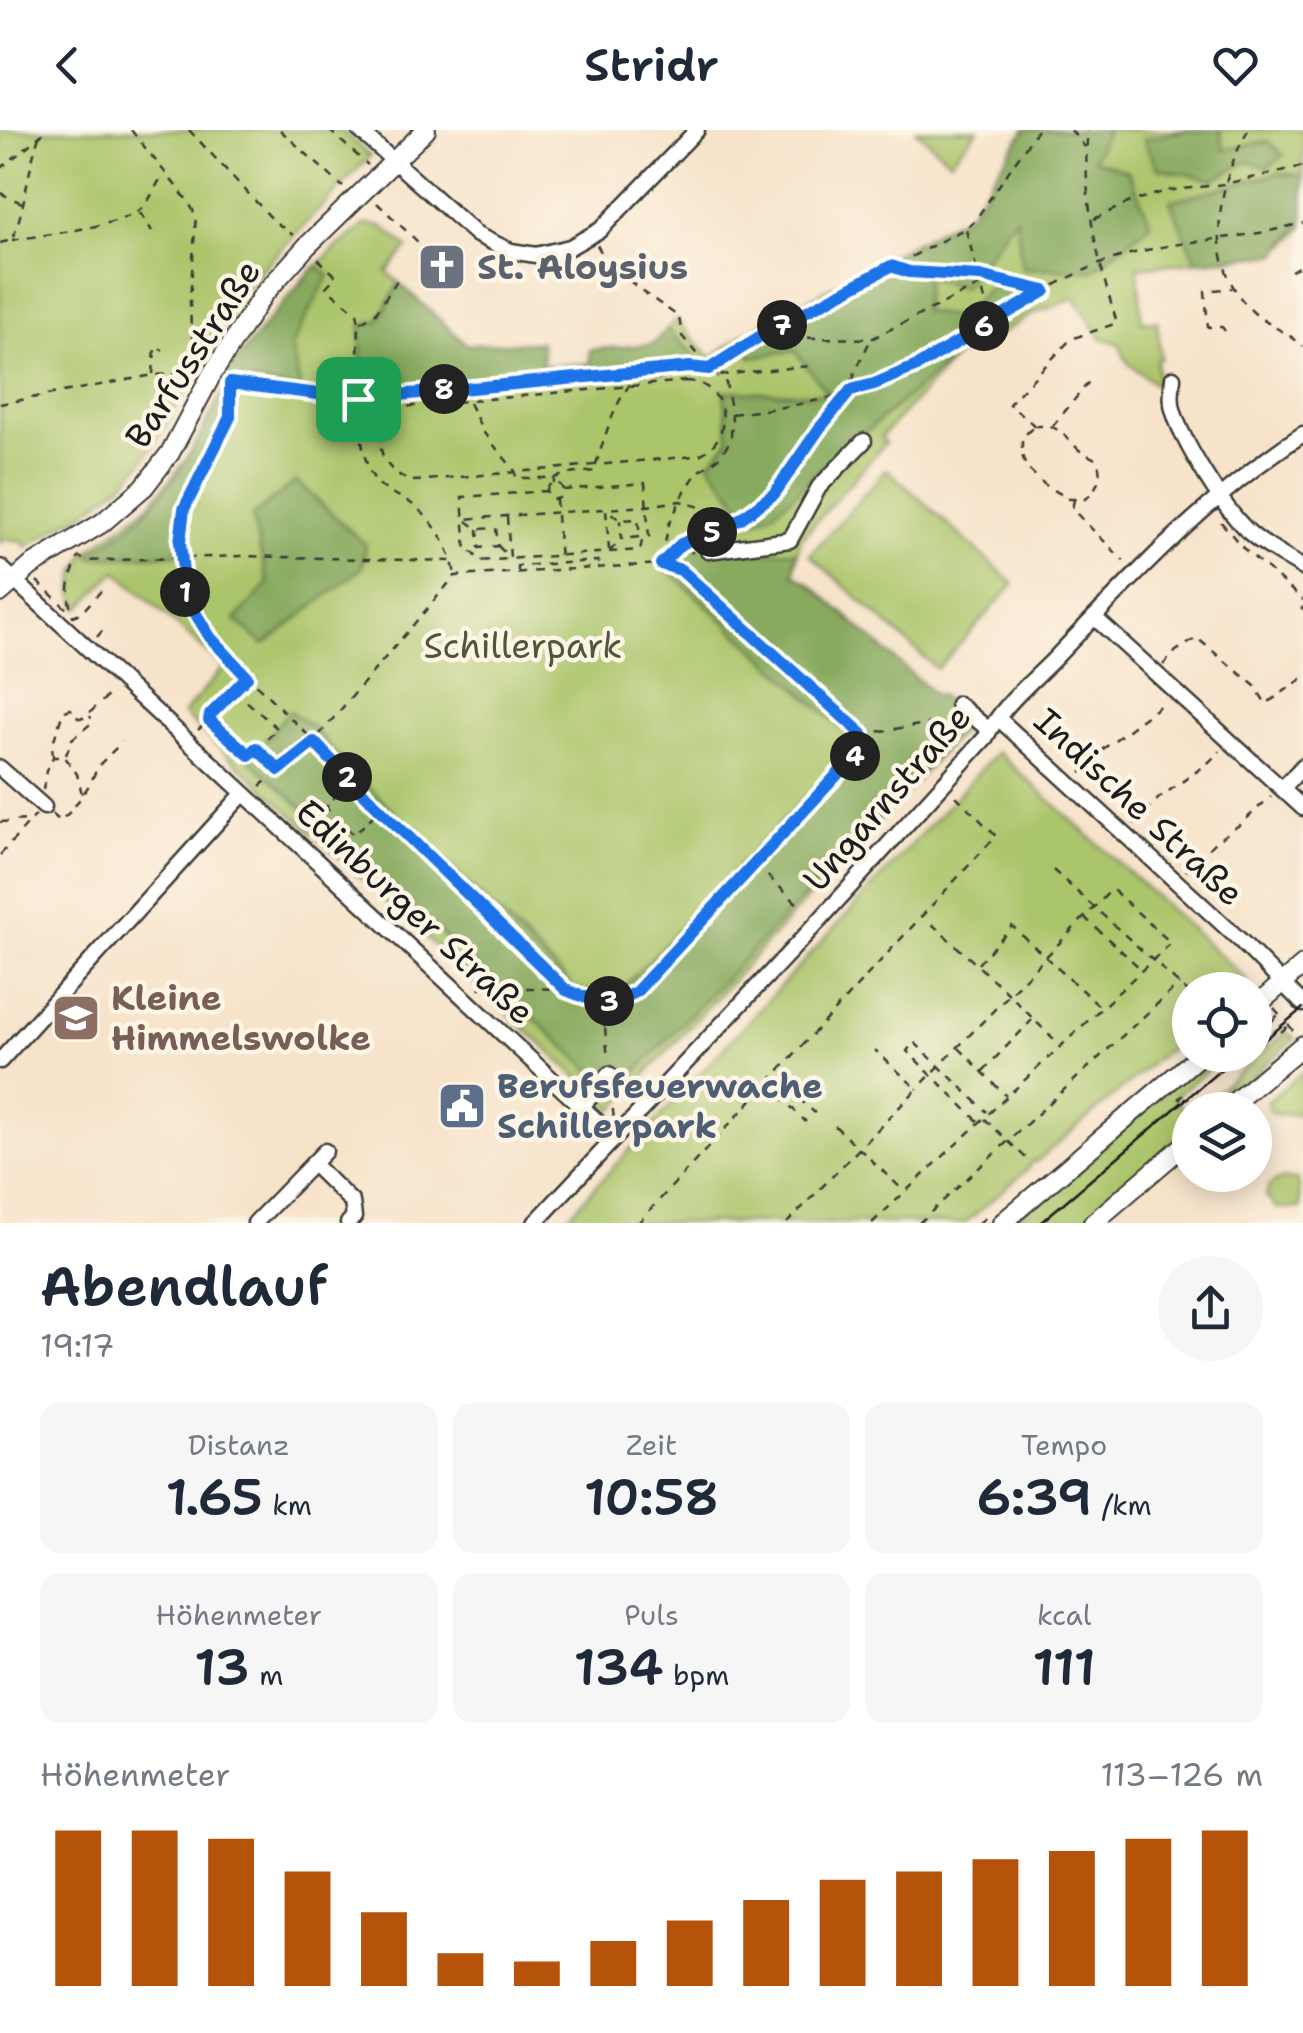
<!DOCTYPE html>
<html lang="de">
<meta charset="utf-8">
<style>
:root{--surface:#fff;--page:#f6f6f7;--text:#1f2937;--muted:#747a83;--accent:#b45309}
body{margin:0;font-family:"Shantell Sans",sans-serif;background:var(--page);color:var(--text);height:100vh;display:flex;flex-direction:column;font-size:38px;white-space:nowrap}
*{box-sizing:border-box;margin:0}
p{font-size:32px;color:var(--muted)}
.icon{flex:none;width:55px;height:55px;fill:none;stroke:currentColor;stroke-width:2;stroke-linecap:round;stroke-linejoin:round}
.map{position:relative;height:1093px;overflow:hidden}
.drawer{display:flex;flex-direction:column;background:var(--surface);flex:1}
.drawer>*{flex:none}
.tools{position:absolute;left:1172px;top:842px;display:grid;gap:20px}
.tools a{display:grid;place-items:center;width:100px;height:100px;border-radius:50%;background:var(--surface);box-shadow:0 5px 25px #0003;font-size:50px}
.pin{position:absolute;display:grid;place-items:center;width:85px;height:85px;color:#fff;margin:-42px;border-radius:20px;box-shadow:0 5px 15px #0006}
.km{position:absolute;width:50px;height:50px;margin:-25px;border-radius:50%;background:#222;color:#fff;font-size:28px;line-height:50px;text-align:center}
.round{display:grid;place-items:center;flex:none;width:105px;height:105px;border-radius:52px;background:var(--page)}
.summary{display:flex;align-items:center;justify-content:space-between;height:170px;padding:0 40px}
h1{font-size:55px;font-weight:600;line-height:75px}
.figures{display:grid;grid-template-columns:repeat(3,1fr);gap:15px;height:170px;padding:10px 40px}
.figures div{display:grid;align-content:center;border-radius:20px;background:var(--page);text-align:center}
.figures b{font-size:50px;font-weight:600}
.figures small{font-size:28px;font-weight:400}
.figures p{font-size:28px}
.chart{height:280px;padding:20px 40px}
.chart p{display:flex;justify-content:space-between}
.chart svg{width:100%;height:180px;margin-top:10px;stroke:var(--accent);stroke-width:6}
header{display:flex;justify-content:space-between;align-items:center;height:130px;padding:0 40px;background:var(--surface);font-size:45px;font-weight:600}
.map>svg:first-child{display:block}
</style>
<header><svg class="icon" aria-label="back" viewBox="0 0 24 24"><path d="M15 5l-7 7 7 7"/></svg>Stridr<svg class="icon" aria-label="heart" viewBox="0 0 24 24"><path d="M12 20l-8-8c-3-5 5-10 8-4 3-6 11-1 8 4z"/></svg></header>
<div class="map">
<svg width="1303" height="1093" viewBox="0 0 1303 1093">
<rect width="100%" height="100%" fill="#fcf5e5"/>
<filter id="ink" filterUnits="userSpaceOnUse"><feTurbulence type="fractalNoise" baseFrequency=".01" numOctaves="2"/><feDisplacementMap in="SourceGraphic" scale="20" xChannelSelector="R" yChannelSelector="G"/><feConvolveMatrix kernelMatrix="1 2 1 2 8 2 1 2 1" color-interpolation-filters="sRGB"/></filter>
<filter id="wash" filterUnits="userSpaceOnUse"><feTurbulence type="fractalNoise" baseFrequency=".0048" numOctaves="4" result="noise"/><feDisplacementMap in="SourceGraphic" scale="40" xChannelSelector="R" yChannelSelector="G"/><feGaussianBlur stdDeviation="2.25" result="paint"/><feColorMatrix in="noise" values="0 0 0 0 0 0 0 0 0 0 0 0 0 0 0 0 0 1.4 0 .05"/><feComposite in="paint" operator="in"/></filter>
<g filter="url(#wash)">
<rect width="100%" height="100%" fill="#f7e3ca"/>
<!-- green -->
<path fill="#abc56b" stroke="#647044" stroke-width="2.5" d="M0,0H341L370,26L250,152L210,213L170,288L145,328L126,351L74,391H69L26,417L23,411L5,409L0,413Z
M916,0H978L950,31Z
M1023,0H1303V98L1277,124L1138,137L1142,192L1157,191L1161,228L1156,230L1158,257L1128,233L1118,213L1101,208L1075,168L1032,184L999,205L957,226L881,307L885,313L800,410L794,444L809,453L937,567L940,565L970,592L613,980L183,584L224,537L116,441L79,479L73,464L76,443L86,423L150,374L189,326L222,263L249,221L302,150L338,116L366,94L382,96L408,118L387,142L467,215L541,212L543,236L590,234V220L648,215L654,213L676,190L711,228L742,205L968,84L1024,3Z
M887,339L1014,454L937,539L810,425Z
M997,622L1246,849V854L1239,860H1190V901L1036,1032L1034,1030L1029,1035L1030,1037L965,1093H562Z
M1286,902L1295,909L1213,980H1198L1199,977Z
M1208,925H1226L1178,964L1175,969L1190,987V999L1080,1093H1011Z
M1303,942V984H1273L1268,977L1269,970Z
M1298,1049L1301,1078H1276L1266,1066L1269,1056L1278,1050Z"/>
<!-- forest -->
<path fill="#88aa5f" stroke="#52633e" stroke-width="2.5" d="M1025,0H1108L1093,29L1128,41L1151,94L1093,140L1022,138L1016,87L963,157L926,147L923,181L959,188L990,157L1025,150L1034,168L1045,165L957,225L807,351C793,367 775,384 754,392L709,333L729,310L724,261L828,264L794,220L751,227L742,205L968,84Z
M1220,0L1224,20L1268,11L1283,25L1268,38L1249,31L1213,50L1157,38L1143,9L1185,1Z
M1279,43L1303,46V91L1277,124L1196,131L1170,71Z
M316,136L329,145L291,216L301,260L224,247L268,191Z
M399,153L467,215L541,212L543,236L590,234V220L648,215L654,213L667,199L694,225L693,231L361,261V196L379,190Z
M226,256L228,288L180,384L177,424L93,428L90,425C105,414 121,404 135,392C176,355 202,305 226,256Z
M296,351L366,415L362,438L264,515L235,490L268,454L252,386Z
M718,397L747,422L796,421L794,444L809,453L937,567L940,565L970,592L616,963L250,630L289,581L314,598L336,625L575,858L596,864H617L851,619L849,605L668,440L678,409Z"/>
</g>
<g filter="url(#ink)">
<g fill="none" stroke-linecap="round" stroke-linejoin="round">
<!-- minor casing -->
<g stroke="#3d3a36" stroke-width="19">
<path id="minor" d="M359,0L477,105L511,121L536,125L570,117L600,100L697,0
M1173,248C1172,258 1170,269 1173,279C1181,310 1226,383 1251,404C1266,417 1286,427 1303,438
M708,421L790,410L819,357L864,311
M0,437L614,1007
M1094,487L1303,678
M958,574L989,600
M998,588L1241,811L1303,874
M0,638L44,677
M1283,658L1303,636
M0,931L243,664
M582,977L609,944
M313,1034L352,1072L354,1087L348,1093
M255,1093L325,1021
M535,1093L817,793L986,607C1001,576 1033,551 1057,526C1133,446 1210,364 1303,304"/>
</g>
<!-- major casing -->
<g stroke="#3d3a36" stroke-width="22">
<path id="major" d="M0,463L31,436L102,393L144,357L170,323L212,244L263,165L306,117L426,0
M1255,877L1303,835
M1225,980L1303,915
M1002,1093L1200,925
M1093,1093L1190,1010"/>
</g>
<!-- path -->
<path stroke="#3d3a36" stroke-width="2.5" stroke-dasharray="8 8" stroke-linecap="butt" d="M131,0L188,71L196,86L190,170L191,201L198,224L197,237
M189,0L274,91L293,105
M280,0L343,57
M329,0L368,35
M1071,0L1085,17
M1248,0C1217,54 1202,133 1252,181C1268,196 1288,202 1303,216
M0,39L47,0
M0,63L22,73
M377,73L418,112
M140,83L152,101
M1094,89L1130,72L1166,61L1225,54L1303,36
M966,100L990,188
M12,110C43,105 112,97 137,82C151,73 154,56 164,44
M0,113L12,110C26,76 27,41 39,6
M597,115C610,141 655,170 679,187L682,206L709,239L726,253L732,284L731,309L721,326L697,343L685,361L669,394L661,432
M318,129L336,146L326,157L357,183L359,192C358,228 354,318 373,347C380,359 392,363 404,369C431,385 450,414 455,445
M892,136L909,141L980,146L1042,160
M1291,141L1303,134
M361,192L375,184L398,149
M1225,201L1222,197H1208L1205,161L1232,158
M760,207L871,209L982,154
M153,244L155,217L163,220
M720,245L809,236
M224,251L230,253L358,269L691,237L709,239L759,207L966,98L974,92L1037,0
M686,251C730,252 736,313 696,326L415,351C377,344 367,298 401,277Z
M230,255V287L182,386L180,413L185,461L199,489L224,523L314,611L260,656
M434,262L435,268L476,265V270
M469,273L484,303L515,341L516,348H554V353
M0,274L153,245L194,243
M732,284C795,277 859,265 916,237C977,206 1031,162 1095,136C1147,114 1203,112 1259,103C1273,101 1288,96 1303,93
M1034,296C1059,295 1059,301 1076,317C1081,323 1090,326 1097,330C1103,346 1098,357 1086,369H1069L1044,354L1026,337L1022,325V308Z
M1035,296L1009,274L1071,209L1117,193C1098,132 1081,65 1088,0
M1053,296L1092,248
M554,348L567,344L595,341L596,334C606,305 613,274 633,251L660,249V242
M547 361a8 8 0 1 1 16 0a8 8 0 1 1-16 0Z
M547,361L462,367L466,421L474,423L478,431L640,420L642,411L649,407L645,353L563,360
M556,369L560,432
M1074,370L1072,379L1124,431
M507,387L510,428
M1221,392L1243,418L1303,470
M478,399L479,418L498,416L496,398L478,399L464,389L647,376L680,371L740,389
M498,416L509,427
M609,420L606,379L620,390L638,389L640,407L621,409L620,390
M610,421L621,409
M662,432L681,414L740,389L774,364L819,299L851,260L855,242L871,209
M661,434L681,440L862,604L861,619L605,896L379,679L314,611L455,446L661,434L682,424L693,422
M518,441V436L598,431L599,437
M37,451L71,483
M101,461L82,482L73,486C65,464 69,448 79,427L86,431L240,426L452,431
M1301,479L1303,477
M97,507L103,500
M1163,535L1176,521L1197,508L1255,556L1266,574L1303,548
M247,547L210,585L209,589L249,625L256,618L278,639
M235,561L278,599L256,618
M198,600L208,591
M863,604L932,593
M66,625L72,609L93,592L90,586
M53,626L52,616L63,582L70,579L73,580L78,588H84L112,562
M1081,643L1099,628L1103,619L1165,572
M349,651L326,677L354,705L377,682
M43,660L46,641L53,627H65L77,644L82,664
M52,684L60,691L72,680L90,654L98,636L122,612
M0,692L28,690
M1134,694L1159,668L1207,634L1220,621
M0,725L36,685
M756,735L802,778
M1053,740L1190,864
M1186,741L1215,712L1242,693L1271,666
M1084,787L1141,839
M932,794L1009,864L1059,915
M978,834L1012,796L1101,878
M479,859L481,857L564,859
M571,862C590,870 612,875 630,865
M1274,878L1281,886
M1272,891L1278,885
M1288,894L1297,905
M605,898L608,930
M1281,902L1288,896
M959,918L1006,966
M983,941L1032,890
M1300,941L1303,943
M775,947L815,983
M768,954L806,992
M611,963L614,990
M1181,970L1179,968L1188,963
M1191,980L1194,977L1195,980
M985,989L1031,1033
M978,991L907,921L914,912L987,982
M835,996L903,1060
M638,1093L996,706L953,663
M787,1093L917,959L875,920
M872,1093L1171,813L1112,759L917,959
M919,1093L1179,854
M979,1093L990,1084"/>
<!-- minor -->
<use href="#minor" stroke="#fff" stroke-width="14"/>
<!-- major -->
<use href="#major" stroke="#fff" stroke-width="18"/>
<!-- tram -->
<path stroke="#1c1c1c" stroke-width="2.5" d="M1255,918L1303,878
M1040,1093L1238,925"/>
</g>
</g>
<g fill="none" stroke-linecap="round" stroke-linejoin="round" filter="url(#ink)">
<!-- route casing -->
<g stroke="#fff" stroke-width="20">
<path id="route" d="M891,136L909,142L980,146L1045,161L917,236L874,254L851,260L819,299L774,364L740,389L681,414L661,434L681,440L862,604L861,619L636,862C611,876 592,871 566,860L350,650L314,612L279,640L256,618L249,625L209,590L210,585L247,547L210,507L191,476L185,461L180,412L184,379L230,287V253L358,269L690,237L709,239L759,207Z"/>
</g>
<!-- route -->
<use href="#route" stroke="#1a73e8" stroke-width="12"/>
</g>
<!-- icons -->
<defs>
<g id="church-square" transform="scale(2.5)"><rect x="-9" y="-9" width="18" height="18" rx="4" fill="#6b7280" stroke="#fcf5e5"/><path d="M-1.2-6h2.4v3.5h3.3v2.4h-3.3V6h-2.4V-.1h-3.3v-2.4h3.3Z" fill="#fff"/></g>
<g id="school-square" transform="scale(2.5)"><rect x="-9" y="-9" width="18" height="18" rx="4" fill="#8d6e63" stroke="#fcf5e5"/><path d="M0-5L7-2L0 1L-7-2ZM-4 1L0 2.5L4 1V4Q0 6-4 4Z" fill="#fff"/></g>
<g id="civic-square" transform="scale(2.5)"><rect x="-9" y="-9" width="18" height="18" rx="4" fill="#5c6f8a" stroke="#fcf5e5"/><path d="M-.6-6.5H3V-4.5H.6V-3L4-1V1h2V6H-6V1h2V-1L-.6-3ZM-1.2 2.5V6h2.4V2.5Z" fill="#fff"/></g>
</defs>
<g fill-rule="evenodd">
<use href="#church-square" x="442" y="137"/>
<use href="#school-square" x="76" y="888"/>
<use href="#civic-square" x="462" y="976"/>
</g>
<g text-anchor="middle" stroke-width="9" stroke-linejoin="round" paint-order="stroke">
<!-- worship labels -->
<g font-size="35" font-weight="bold" fill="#5b616d" stroke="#fcf5e5" text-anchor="start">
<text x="477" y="149">St. Aloysius</text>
</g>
<!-- street labels -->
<g font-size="35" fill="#1c1c1c" stroke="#fcf5e5">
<text transform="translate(193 224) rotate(-57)" y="12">Barfusstraße</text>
<text transform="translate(887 668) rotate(-49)" y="12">Ungarnstraße</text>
<text transform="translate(1139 677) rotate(43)" y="12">Indische Straße</text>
<text transform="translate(415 782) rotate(43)" y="12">Edinburger Straße</text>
</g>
<!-- park labels -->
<g font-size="35" fill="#4e5738" stroke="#fcf5e5">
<text x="523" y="528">Schillerpark</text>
</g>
<!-- education labels -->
<g font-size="35" font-weight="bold" fill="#785e54" stroke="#fcf5e5" text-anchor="start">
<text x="111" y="880">Kleine<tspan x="111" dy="40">Himmelswolke</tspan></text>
</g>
<!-- service labels -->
<g font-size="35" font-weight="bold" fill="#4e5e75" stroke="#fcf5e5" text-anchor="start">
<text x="497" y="968">Berufsfeuerwache<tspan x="497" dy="40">Schillerpark</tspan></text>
</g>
</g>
</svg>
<div class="tools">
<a><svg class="icon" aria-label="locate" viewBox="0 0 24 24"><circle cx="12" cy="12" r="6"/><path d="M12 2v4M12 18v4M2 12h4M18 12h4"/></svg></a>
<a><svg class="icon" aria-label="layers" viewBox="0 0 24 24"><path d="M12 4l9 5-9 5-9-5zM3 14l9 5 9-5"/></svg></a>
</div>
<div class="pin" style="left:358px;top:269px;background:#1e9e55"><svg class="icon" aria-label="arrive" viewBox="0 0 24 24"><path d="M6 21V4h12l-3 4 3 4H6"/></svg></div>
<b class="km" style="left:185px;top:462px">1</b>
<b class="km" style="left:347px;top:647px">2</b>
<b class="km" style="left:609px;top:871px">3</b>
<b class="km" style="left:855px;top:626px">4</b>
<b class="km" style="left:712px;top:402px">5</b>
<b class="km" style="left:984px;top:196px">6</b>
<b class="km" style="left:782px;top:195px">7</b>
<b class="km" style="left:444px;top:259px">8</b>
</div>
<section class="drawer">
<div class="summary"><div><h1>Abendlauf</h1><p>19:17</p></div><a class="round"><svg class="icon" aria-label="share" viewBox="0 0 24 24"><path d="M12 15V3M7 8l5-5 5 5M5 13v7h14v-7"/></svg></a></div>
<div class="figures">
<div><p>Distanz</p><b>1.65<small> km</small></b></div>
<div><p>Zeit</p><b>10:58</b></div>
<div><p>Tempo</p><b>6:39<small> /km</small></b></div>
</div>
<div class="figures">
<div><p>Höhenmeter</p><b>13<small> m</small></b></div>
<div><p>Puls</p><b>134<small> bpm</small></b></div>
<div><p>kcal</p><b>111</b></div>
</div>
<div class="chart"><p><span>Höhenmeter</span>113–126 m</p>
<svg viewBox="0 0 160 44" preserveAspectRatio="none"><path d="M5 44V6M15 44V6M25 44V8M35 44V16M45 44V26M55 44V36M65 44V38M75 44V33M85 44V28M95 44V23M105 44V18M115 44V16M125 44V13M135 44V11M145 44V8M155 44V6"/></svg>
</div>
</section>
